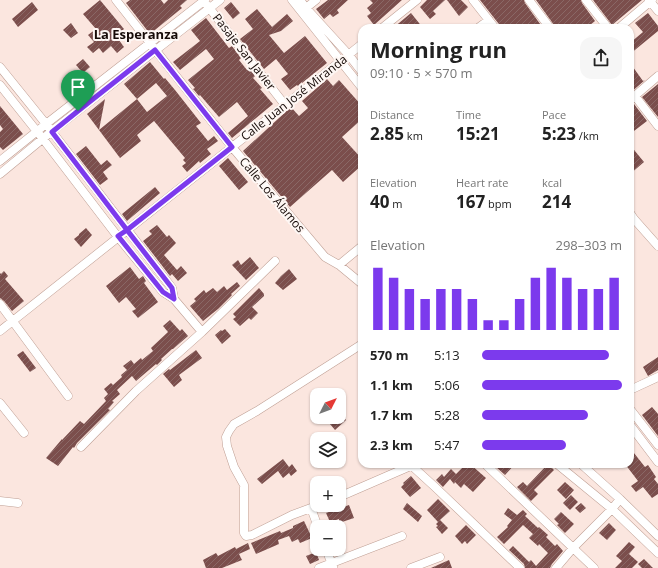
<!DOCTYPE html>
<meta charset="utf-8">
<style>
:root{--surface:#fff;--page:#f6f6f6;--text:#222;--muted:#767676;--accent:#7c3aed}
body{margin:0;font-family:"Open Sans",sans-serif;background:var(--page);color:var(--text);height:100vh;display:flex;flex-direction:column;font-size:15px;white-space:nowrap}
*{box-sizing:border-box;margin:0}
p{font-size:13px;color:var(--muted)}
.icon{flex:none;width:22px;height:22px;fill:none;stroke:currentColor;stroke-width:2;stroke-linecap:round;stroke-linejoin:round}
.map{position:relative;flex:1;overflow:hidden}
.drawer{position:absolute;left:358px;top:24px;width:276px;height:444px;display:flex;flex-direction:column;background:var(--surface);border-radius:12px;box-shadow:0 1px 3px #0004}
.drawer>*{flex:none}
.needle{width:26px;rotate:48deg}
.controls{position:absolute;left:310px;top:388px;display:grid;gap:8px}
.controls a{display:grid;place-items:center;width:36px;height:36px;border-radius:8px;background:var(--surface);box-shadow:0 1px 3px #0004;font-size:20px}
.pin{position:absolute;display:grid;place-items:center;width:34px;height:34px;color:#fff;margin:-41px -17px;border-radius:50% 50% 50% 0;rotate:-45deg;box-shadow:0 0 4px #0007}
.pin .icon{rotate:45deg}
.round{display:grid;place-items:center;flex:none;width:42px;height:42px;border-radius:12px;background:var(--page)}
.overview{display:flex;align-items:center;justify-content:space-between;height:68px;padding:0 12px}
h1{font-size:22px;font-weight:700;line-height:30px}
.figures{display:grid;grid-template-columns:repeat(3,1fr);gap:6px;height:68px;padding:4px 12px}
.figures div{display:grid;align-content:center}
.figures b{font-size:17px;font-weight:700}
.figures small{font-size:11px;font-weight:400}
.figures p{font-size:11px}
.chart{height:112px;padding:8px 12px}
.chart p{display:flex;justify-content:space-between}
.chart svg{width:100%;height:72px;margin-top:4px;stroke:var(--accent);stroke-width:6}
ul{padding:0 12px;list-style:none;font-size:13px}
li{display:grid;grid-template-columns:64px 48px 1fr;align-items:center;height:30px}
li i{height:10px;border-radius:5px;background:var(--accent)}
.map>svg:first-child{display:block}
</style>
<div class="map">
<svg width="658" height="568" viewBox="0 0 658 568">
<defs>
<pattern id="building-hatch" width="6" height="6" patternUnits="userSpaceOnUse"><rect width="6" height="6" fill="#7b4e4c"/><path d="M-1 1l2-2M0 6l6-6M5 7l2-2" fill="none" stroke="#8a6866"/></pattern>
</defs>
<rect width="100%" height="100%" fill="#fbe6df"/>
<!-- building -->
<path fill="url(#building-hatch)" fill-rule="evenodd" d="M100,0L124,29L116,36L124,47L117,53L111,46L103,53L99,48L93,53L87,47L94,42L88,35L96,29L83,14Z
M130,0H161L164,4L168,0H187L180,6L182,8L150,34L126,3Z
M328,0H348L337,10L339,13L333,17L330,14L324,19L316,9Z
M370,0H402L374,25L367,16L371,13L367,8L373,3Z
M427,0H445L433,11L436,14L430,19L420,7Z
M447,0H461L468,7L459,16Z
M480,0H524L525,3L543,28H502Z
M536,0H581L582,3L595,21L590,25L592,28H555L554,25Z
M593,0H642L612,25Z
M32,2L38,10L18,27L12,19Z
M231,2L240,13L233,19L224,8Z
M257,9L272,27L287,14L293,21L281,31L269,35L284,53L305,36L327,63L302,83V82L298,86L297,85L290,90L281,79L288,74L276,59L264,69L240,39L253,29L245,19Z
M411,13L423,28H393Z
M648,13L658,26V31L630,54V43L643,32L635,23Z
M206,18L229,48L232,46L241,58L239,60L247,70L249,68L255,76L253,78L262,88L260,89L273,104L232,138L228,133L248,116L237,102L219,117L206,102L200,95L199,96L194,90L193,89L195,88L188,80L214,59L206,49L180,70L173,62L200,41L191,30Z
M71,23L78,33L71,38L63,30Z
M83,59L90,67L83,73L76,65Z
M150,62L164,79L165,78L175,90L201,123L196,126L208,141L214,136L218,141L207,149L211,154L200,163L199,161L187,172L182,166L186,163L183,160L185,158L154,121L137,135L141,141L120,158L99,130L137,99L124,84ZM156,83L167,96L147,112L137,99Z
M630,63L643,81L645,80L630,93Z
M327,79L333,86L339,80L362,106V119L342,137L362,159V165L343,182L332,170L290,207L243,151L291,107L299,116L308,108L302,101Z
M658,84V117L642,97Z
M105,99L99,130L87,114Z
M634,104L647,121L630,134V105Z
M0,106L23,134L3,150L0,147V132L3,129L0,125Z
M630,145L644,162L630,174Z
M86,146L101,165L107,160L112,165L103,172L108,179L100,185L76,154Z
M228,158L248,182L239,190L219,166Z
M155,187L160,193L127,221L122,214Z
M157,225L167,237L169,235L176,243L164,255L177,270L181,266L187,273L178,281L172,274L170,276L143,241L152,234L149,231Z
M86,228L92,235L81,247L74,239L79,235V234Z
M250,257L259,268L246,280L232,265L238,260L241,265Z
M130,267L139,279L143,276L146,281L144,283L158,302L138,318L132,311L136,309L126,297L119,303L106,286Z
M289,269L297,279L283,290L275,283L281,276Z
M4,271L8,276L5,279L24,301L12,311L4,301L0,298V273L1,274Z
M237,282L240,286L231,294L232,295L218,309L203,321L190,306L196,301L194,299L204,290L206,293L213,288L217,292L224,286L227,290Z
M259,288L264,294V296L252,307L258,313L251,320L249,318L240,326L233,319L236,317L233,314Z
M170,320L180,331L182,329L188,336L173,349H172L161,359L162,360L157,365L156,364L136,381L132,376L117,390L120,394L112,401L114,402L108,409L110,410L77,443L74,448L73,447L58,466L46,458L62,439V440L80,421L84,424L106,401L104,398L108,394L104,389L111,383L113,385L122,377L121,375L127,370L123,366L131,360L134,364L141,358L142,360L153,351L151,348L168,332L163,326Z
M225,329L231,336L222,344L215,335L221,330L222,331Z
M196,350L202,358L179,375L182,380L174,387L163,374L169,369L170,370Z
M23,351L36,368L30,372L17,355Z
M658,357V370L648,376L643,367Z
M652,407L658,414V436L642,415Z
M342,415L346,420L335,430L330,424Z
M630,448L645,467L648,465L656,477L654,479L658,484V494L652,498L643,487L636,492L631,486L638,481L625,464H630Z
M283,459L289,467L292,464L297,471L291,476L289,473L283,478L278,471L262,484L257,479Z
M466,464H470L486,478L473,492L464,484L461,488L455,482L454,484L450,479L443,487L436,480L442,474L444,477L451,469L456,474Z
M499,464H515L505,475L496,467Z
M548,464L554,470L534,490L538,494L531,501L517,487L523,482L527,486Z
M411,476L421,488L410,497L401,487L404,484L403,483Z
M565,482L574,490L566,499L557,490Z
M571,495L578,502L570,510L563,503Z
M438,499L450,511L440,520L448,528L442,534L436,527L438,526L436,524L438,522L427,510Z
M407,503L422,516L418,522L403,509Z
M581,503L586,508L580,513L575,508Z
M349,505L354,518L339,523V519L330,522L326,513Z
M508,508L517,515L523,510L527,514L525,516L538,528L539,527L548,535L546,537L555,546L557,544L563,551L552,564L550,568H525L524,564L509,550L513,546L529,562L531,560L536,566L548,553L539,544L538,546L529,538L533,534L523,525L504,544L497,537L508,527L507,526L512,520L504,514Z
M561,512L574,524L565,533L557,525L559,524L554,519Z
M304,521L312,538L300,543L298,539L292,542L289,536L278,540L279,544L256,554L251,543L280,531L281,533L293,528V526Z
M609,523L616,530L607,540L599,533Z
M466,525L476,535L467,544L465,541L462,544L455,536Z
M629,542L635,547L629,554L638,562L632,568H615L622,561L616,556Z
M248,543L250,549L239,554L242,560L222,568H206L203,560L216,553L218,556L235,547L236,549Z
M316,552L319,560L310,564L306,556Z
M644,559L653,568H642L638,564Z
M449,560L452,568H431Z"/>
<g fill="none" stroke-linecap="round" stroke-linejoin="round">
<!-- street casing -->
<g stroke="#bf9f94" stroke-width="9">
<path id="street" d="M116,0L232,147L325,257L339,265L362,284
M292,0L362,88
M300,0L306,8L348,54L362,72
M473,0L495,28
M529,0L550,28
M586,0L608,28
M649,0L658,11
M207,5L285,105
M306,8L316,0
M382,28L417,0
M478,28L489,20
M619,28L652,0
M0,67L46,124L172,288L174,299
M0,85L43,139L118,237L163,292L174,299L202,332
M635,96L658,126
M630,100L658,76
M0,161L46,124L205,0
M0,174L52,131L220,0
M630,213L634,219L658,246
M339,265L362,246
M0,304L68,396
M0,331L362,44
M630,390L658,377
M0,403L24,433
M630,409L658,445
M630,425L658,462
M81,447L136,391L202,332L275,261
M485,464L594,568
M557,464L612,509L658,553
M581,464L620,499L658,536
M412,466L435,487L520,568
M339,497L415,464
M0,501L18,503
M319,505L292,515L252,535L246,536L244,533V485L234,467L227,446L226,437L229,431L234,424L257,411L362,344
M311,508L318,527
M326,549L333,567
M319,568L402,536
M411,568L440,557
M556,568L573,548L612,509L620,499"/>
</g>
<!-- street -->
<use href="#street" stroke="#fff" stroke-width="8"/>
</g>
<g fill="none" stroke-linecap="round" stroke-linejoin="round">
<!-- route casing -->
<g stroke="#fff" stroke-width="8">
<path id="route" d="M78,111L52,132L127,230L118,236L163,292L174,299L172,288L127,230L232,147L155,50L78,111"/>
</g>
<!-- route -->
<use href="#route" stroke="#7c3aed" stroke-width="5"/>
</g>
<g text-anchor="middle" stroke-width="4" stroke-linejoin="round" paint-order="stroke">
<!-- street labels -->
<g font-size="12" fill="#150a07" stroke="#fef7f4">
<text transform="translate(244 52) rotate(52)" y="4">Pasaje San Javier</text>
<text transform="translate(294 98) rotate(-38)" y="4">Calle Juan José Miranda</text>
<text transform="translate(272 195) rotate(50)" y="4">Calle Los Álamos</text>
</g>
<!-- neighbourhood labels -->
<g font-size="13" font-weight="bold" fill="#150a07" stroke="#fef7f4">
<text x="136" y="39">La Esperanza</text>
</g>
</g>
</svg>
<div class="controls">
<a><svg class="needle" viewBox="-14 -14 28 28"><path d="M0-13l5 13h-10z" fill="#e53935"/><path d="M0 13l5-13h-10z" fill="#767676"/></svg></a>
<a><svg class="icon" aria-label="layers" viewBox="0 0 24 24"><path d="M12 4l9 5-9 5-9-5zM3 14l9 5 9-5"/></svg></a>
<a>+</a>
<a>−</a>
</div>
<div class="pin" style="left:78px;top:111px;background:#1e9e55"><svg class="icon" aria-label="arrive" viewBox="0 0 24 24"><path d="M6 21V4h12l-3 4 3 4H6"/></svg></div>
<section class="drawer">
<div class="overview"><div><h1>Morning run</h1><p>09:10 · 5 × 570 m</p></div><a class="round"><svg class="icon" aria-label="share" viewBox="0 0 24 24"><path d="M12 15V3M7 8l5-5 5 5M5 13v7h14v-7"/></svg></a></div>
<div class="figures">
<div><p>Distance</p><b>2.85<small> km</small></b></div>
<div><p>Time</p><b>15:21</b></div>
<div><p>Pace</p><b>5:23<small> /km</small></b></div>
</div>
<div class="figures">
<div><p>Elevation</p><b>40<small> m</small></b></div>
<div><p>Heart rate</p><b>167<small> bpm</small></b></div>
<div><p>kcal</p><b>214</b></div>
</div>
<div class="chart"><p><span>Elevation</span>298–303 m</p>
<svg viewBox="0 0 160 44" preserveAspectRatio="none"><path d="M5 44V6M15 44V12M25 44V19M35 44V25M45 44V19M55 44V19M65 44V25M75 44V38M85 44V38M95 44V25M105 44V12M115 44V6M125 44V12M135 44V19M145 44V19M155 44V12"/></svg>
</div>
<ul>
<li><b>570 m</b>5:13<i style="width:91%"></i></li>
<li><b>1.1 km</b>5:06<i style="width:100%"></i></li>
<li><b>1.7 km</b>5:28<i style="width:76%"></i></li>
<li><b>2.3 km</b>5:47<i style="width:60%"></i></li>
</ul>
</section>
</div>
